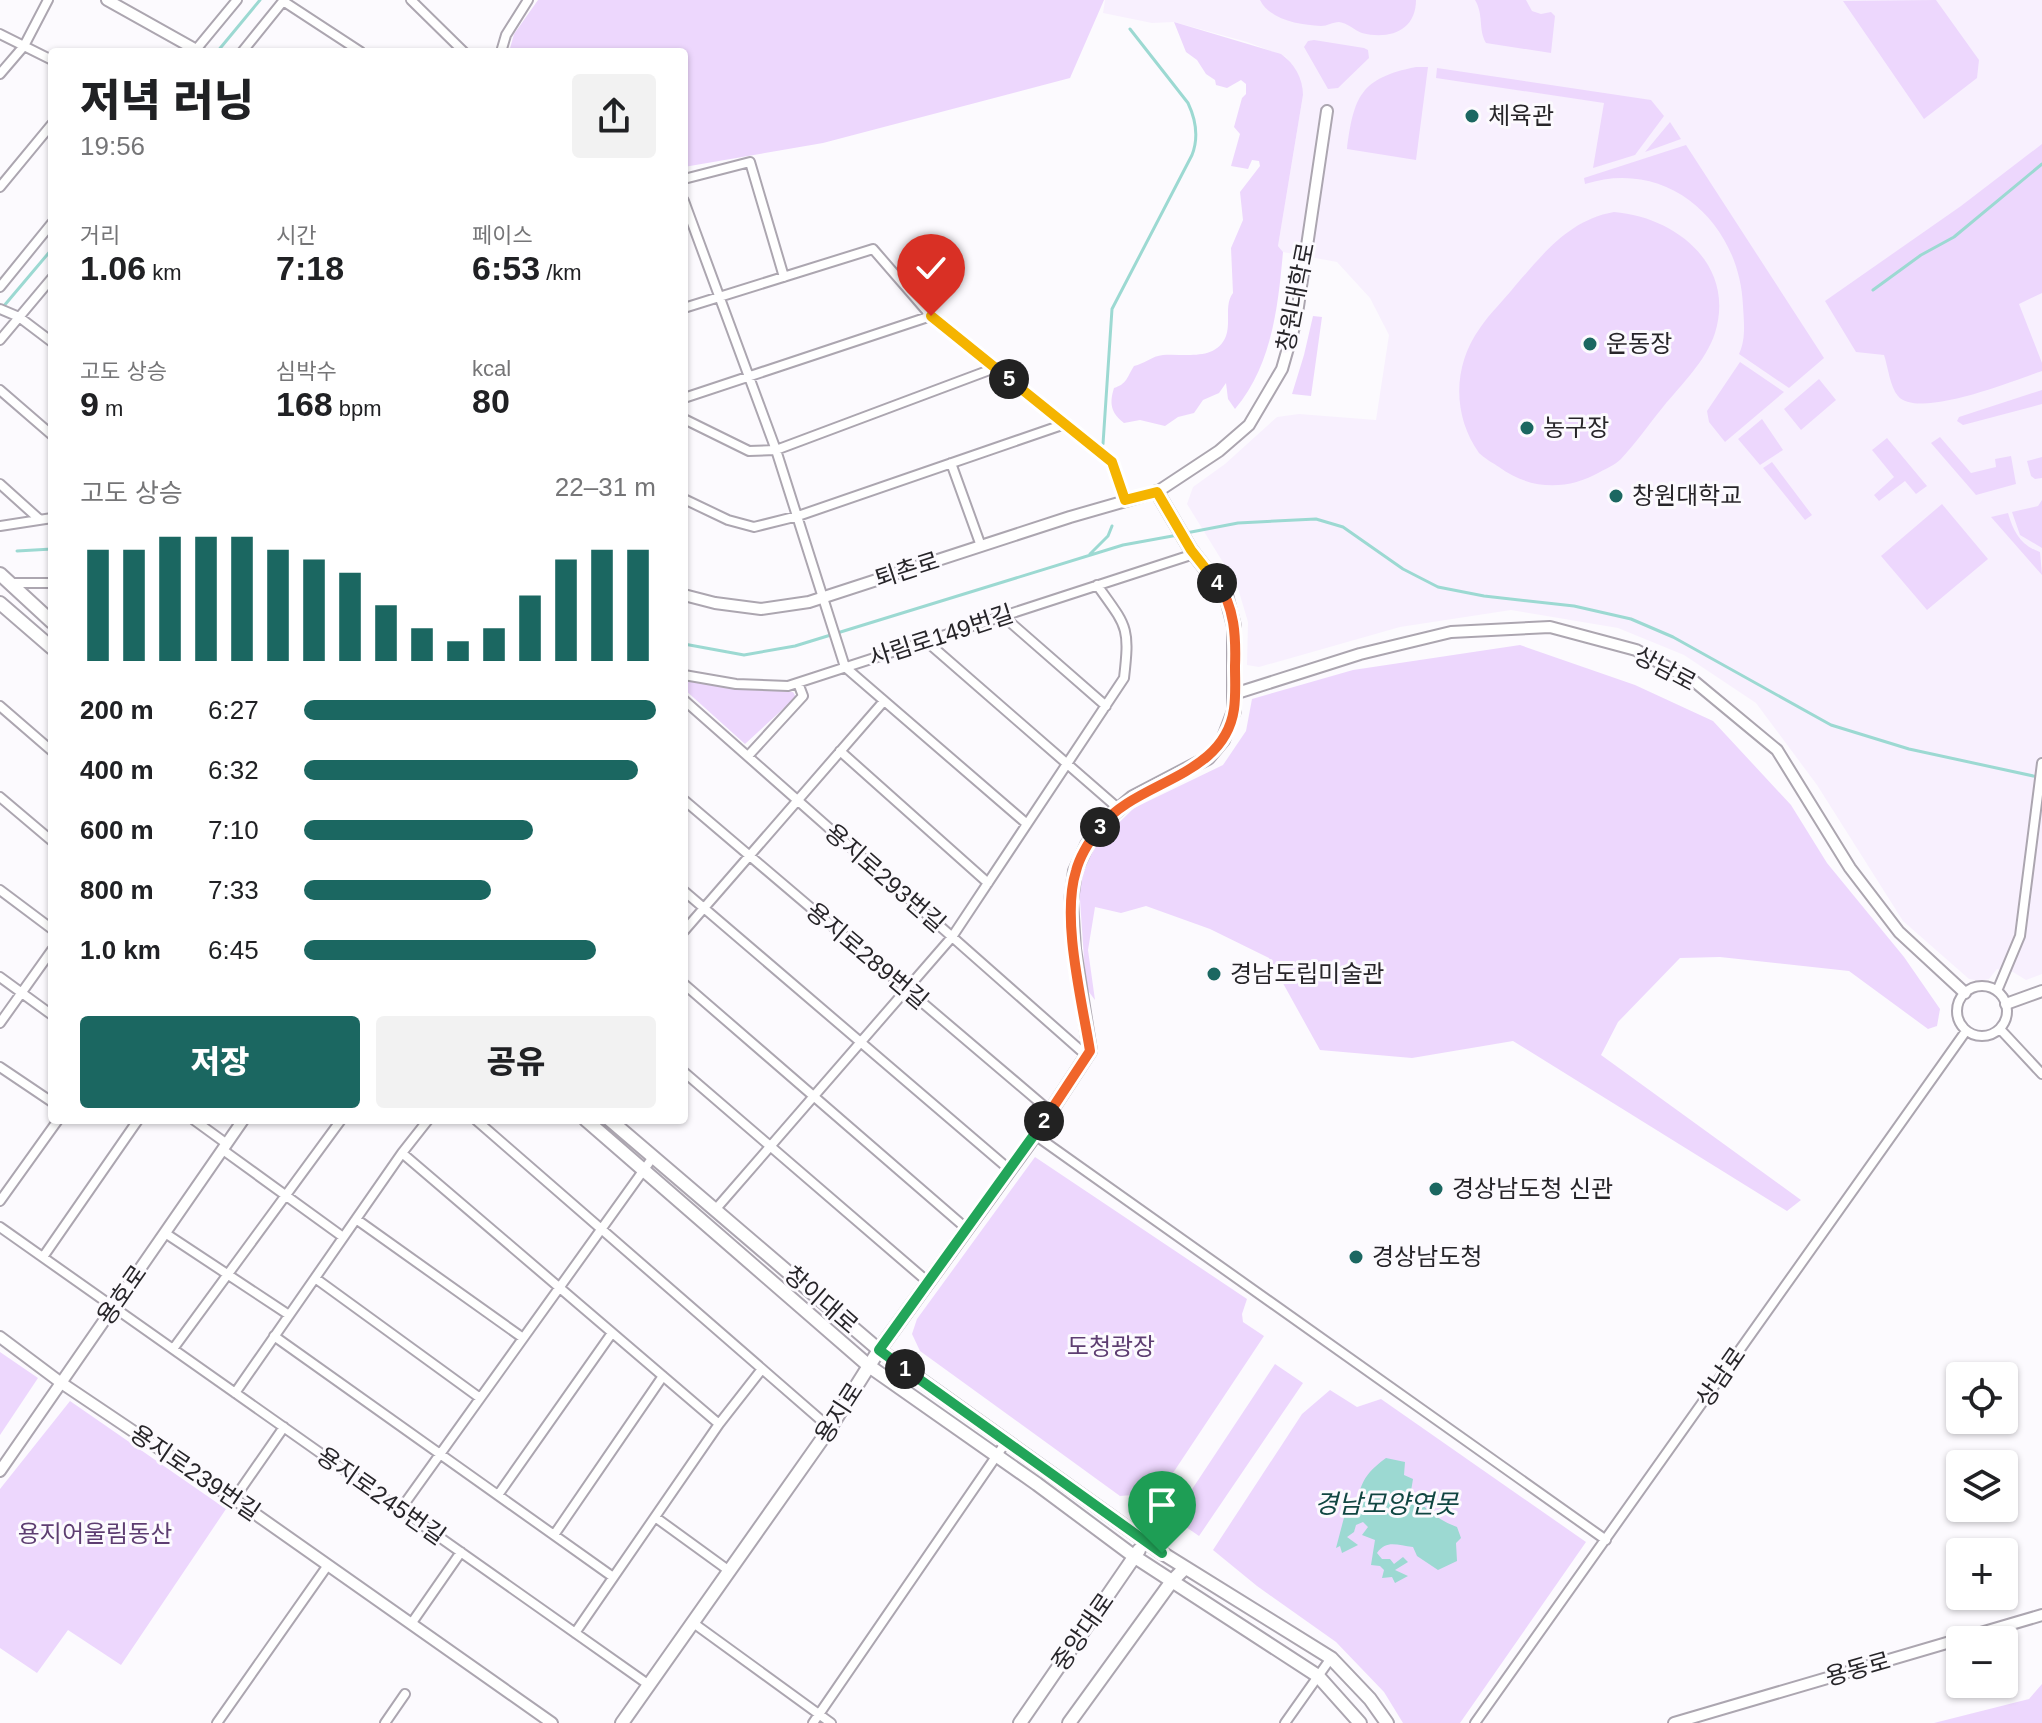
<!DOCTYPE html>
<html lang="ko">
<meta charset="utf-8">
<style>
:root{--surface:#fff;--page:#f2f2f2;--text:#202124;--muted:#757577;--accent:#1b6761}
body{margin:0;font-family:Arial,"Noto Sans KR",sans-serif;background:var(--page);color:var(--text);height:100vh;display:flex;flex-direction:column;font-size:30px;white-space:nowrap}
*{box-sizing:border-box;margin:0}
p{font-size:26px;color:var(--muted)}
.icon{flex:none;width:44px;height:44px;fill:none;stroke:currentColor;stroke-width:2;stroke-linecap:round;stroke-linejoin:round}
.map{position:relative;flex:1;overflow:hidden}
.details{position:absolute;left:48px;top:48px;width:640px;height:1076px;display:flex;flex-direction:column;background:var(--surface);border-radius:8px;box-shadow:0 2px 6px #0004}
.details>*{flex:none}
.buttons{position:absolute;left:1946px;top:1362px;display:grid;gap:16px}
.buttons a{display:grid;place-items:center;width:72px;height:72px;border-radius:8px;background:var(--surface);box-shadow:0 2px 6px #0004;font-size:40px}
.pin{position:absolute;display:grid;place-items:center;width:68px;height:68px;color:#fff;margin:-82px -34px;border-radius:50% 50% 50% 0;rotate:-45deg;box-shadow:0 0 8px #0007}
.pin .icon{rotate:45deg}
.km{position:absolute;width:40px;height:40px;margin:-20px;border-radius:50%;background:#222;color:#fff;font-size:22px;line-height:40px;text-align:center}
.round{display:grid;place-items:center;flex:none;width:84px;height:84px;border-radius:8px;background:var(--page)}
.headline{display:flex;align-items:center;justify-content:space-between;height:136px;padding:0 32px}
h1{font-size:44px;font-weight:800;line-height:60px}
.metrics{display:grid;grid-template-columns:repeat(3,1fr);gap:12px;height:136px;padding:8px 32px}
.metrics div{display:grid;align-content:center}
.metrics b{font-size:34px;font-weight:800}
.metrics small{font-size:22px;font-weight:400}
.metrics p{font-size:22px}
.chart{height:224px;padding:16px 32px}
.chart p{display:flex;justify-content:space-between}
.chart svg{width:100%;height:144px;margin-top:8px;stroke:var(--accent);stroke-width:6}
.cta{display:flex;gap:16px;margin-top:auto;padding:16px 32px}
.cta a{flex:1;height:92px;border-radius:8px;background:var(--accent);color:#fff;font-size:32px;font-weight:800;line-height:92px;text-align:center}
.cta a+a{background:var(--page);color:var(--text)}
ul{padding:0 32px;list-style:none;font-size:26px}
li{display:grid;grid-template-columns:128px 96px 1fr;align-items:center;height:60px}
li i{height:20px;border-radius:10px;background:var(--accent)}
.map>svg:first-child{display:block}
</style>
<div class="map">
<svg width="2042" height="1723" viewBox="0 0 2042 1723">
<rect width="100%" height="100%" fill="#fcfafe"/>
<!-- built -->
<path fill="#f8f0fe" d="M1105,0H2042V974L2026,980L2013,972L1997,969L1989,979L1981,981L1969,979L1903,921L1817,785L1756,703L1684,655L1618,628L1511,610L1400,627L1259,667L1247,665L1248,622L1237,585L1187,504L1193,487L1225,464L1277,417L1299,414L1376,420L1389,335L1370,298L1337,262L1283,252L1278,246L1303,95L1298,75L1286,57L1247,42L1174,22L1152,23L1103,13Z"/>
<!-- green -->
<path fill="#edd7fd" d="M538,0H1104L1070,78L823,143L684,167V52H509L514,34Z
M1260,0H1416C1416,31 1389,40 1362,33C1354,30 1348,23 1339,22C1333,22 1327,26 1321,26C1299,25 1270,20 1260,0Z
M1475,0H1526L1532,11L1541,14L1551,12L1555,16L1551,53L1486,43C1478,30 1484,15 1475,0Z
M1936,0L1979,60L1977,78L1924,119L1843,1Z
M1174,22L1281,54C1294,63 1303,78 1303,95L1278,246L1283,252C1278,307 1272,365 1235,409L1228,399L1226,383L1219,393L1203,400L1194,413L1178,417L1165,426L1140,420L1124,423C1111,413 1109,404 1114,388C1127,384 1127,377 1134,366C1144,364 1152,356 1163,355C1183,353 1216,362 1226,336C1231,322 1224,305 1233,293L1231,248L1243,220L1240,192L1260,166L1259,161L1252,160L1248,169L1231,166L1240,134L1234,127L1242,98L1246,94V84L1241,80L1227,88L1216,85L1215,80L1206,74L1197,60L1186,52Z
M1314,40L1364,48L1368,50L1369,58L1338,88L1328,89L1304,47L1308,41Z
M1416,67H1428L1416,160L1347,149C1354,97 1360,78 1416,67Z
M1437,68L1651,100L1664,116L1635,155L1593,168L1604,103L1436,78Z
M1670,122L1681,139L1645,152Z
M2042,144V293L2019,304L2042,363V371C2016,380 1918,420 1898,396C1890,387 1888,367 1884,355L1856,352L1825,301L1961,206Z
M1686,145L1824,358L1789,388L1739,354C1746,339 1744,323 1743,306C1740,224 1669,157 1585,184L1584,178Z
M1614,212C1676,217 1736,265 1715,333C1706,361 1681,385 1663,407C1649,424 1636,443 1621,459C1615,465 1607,468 1600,472C1567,491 1530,490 1499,467C1493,463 1484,458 1479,453C1452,415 1453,365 1480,328C1490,313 1504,300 1515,286C1544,253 1569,220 1614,212Z
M1313,316L1322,317L1311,396L1292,394L1304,355Z
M1740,362L1784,392L1725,442L1709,422L1707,411Z
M1819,379L1836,400L1801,430L1784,409Z
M2042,390V404L1963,425L1957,421L1959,417Z
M1762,419L1783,450L1760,465L1738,439Z
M1940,437L1971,473L1996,467L1995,459L2011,456L2016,484L1976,495L1931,443Z
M1887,438L1927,486L1916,494L1905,481L1879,501L1874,495L1894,477L1872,450Z
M2042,457V478L2035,479L2031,476L2027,461Z
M1772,462L1812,515L1805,520L1763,468Z
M2042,500V548L2020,535L2012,512L2038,506Z
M1942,504L1988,559L1927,610L1881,556Z
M2008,513C2013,531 2021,546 2040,552L2042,575L1991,517Z
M1520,645L1635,685L1713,721L1791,805L1827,863L1904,957L1940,1009L1937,1026L1928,1029L1849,971L1720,957L1680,958L1618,1022L1601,1055L1801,1200L1787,1211L1513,1041L1412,1058L1320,1050L1269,958L1210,929L1146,906L1121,913L1095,907L1088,950L1095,1000L1086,988L1079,885L1093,848L1134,808L1223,765L1246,731L1252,699L1353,670Z
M684,679L726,686L793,692L796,697L745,744L684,689Z
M1035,1157L1247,1299L1242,1314L1243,1322L1264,1336L1165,1485L1145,1494L1120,1496L920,1351L912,1334L917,1319Z
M0,1352L38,1378L0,1435Z
M1275,1364L1303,1383L1199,1536L1173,1518Z
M1330,1390L1357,1407L1381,1399L1586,1542L1460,1723H1403L1384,1692L1336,1642L1257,1586L1213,1550L1302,1414Z
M70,1401L226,1509L121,1665L68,1630L37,1673L0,1648V1489Z
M2042,1684V1723H1934L2029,1699Z"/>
<!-- water -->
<path fill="#9cd9d2" d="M1386,1458L1405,1462L1404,1475L1413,1479L1411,1491C1424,1508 1436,1519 1457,1527L1461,1538L1456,1543L1457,1561L1438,1570L1417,1556L1413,1547C1398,1546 1387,1539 1377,1553L1382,1559H1390L1394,1564L1403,1557L1408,1562L1395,1570L1408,1576L1395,1583L1392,1577L1382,1578L1384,1570L1380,1566L1371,1565L1375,1540L1362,1535L1368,1527L1363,1522L1356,1525L1354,1532L1347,1537L1358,1545L1342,1553L1340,1546L1336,1548L1346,1510L1350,1518C1363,1488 1357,1479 1386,1458Z"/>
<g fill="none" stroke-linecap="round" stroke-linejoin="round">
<!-- stream -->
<path stroke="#9cd9d2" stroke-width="3" d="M217,52L260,0
M1873,290L1921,255L1954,237L2042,164
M3,307L52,249
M1103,444L1112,309L1192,155C1199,137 1196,120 1188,103L1130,29
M1186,533L1238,523L1316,519L1343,527L1403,569L1438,587L1484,596L1574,606L1631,619L1673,637L1831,725L1909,749L2038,777
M17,551L52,549
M1090,554L1108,536L1112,526
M684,644L744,655L795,646L1123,545L1178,535"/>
<!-- minor casing -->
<g stroke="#aca6b0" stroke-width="12">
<path id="minor" d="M411,0L464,52
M283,1L361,52
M0,34L52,60
M194,52L237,0
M242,52L284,0
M501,52L506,35L528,0
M0,74L24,46L48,0
M684,179L750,162L784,277
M0,187L52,124
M684,201L776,450L845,667L1027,824
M0,287L52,223
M684,308L873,249L931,316L1112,462L1125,500
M0,309L19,317L52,342
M0,340L52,278
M0,390L52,435
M684,398L931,316
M684,419L749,451L776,450L995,368
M951,463L981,546
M0,484L39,519
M684,499L728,520L754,527L798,516L1065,424
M0,526L52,518
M11,583H52
M1003,616L1106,706
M926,641L1119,809
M684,675L736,684L788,686L1194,554
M684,700L1087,1056
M0,706L52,751
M840,751L988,883
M748,756L803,696L798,683
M0,797L52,841
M684,800L1051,1112
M0,890L52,929
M684,891L1010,1170
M684,931L884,701
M0,977L52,1015
M684,984L967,1229
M1957 1011a25 25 0 1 1 50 0a25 25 0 1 1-50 0Z
M1997,991L2020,936L2042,763
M0,1023L52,950
M2000,1029L2042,1074
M0,1067L52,1102
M684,1072L928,1282
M194,1120L227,1144
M476,1120L830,1428
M1035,1135L1606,1540
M223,1150L343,1237
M402,1153L719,1424
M0,1201L58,1120
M715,1210L952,937L1124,678C1130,626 1127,627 1097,585
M356,1219L523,1338
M0,1227L649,1685
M165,1233L289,1315
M43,1257L138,1120
M315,1278L480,1398
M274,1336L613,1577
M173,1349L341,1120
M235,1393L402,1153L428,1120
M498,1495L612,1333
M234,1499L284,1427
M400,1510L653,1157
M655,1517L728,1570
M554,1535L663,1376
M692,1622L831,1723
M411,1624L461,1552
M575,1633L719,1424L762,1369
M217,1723L328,1565
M385,1723L405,1694
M813,1723L1006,1442
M1285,1723L1331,1658
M1475,1723L1966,1031"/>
</g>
<!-- tertiary casing -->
<g stroke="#aca6b0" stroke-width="14">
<path id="tertiary" d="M107,0L200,52
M684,595L715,603L761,609L809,602L1070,517L1157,492L1219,451L1249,425L1282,369L1296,320L1327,111
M1234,694L1360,654L1451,632L1550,627L1636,650L1695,682L1777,750L1850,868L1899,932L1965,993
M2006,1004L2042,991
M0,1337L60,1382L234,1499L552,1723
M0,1471L243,1120
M1674,1723L2042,1615"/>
</g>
<!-- secondary casing -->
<g stroke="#aca6b0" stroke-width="16">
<path id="secondary" d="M622,1723L830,1428L879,1350L1035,1135L1090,1051L1074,949L1071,901L1075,871L1087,845L1102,823L1133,797L1208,758L1223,740L1234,711V626L1226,595L1191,550L1157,492"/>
</g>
<!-- primary casing -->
<g stroke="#aca6b0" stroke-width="16">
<path id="primary" d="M0,574L52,622
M0,603L52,648
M586,1120L869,1366L1037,1484L1135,1557L1318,1676L1360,1723
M610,1120L879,1350L1162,1553L1331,1658L1370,1699L1387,1723
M1020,1723L1139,1550
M1069,1723L1172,1581L1184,1569"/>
</g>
<!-- minor -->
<use href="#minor" stroke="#fff" stroke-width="8"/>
<!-- tertiary -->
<use href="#tertiary" stroke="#fff" stroke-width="10"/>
<!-- secondary -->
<use href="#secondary" stroke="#fff" stroke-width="12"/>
<!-- primary -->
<use href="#primary" stroke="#fff" stroke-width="12"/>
</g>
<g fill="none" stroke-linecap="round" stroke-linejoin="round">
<!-- split-1 casing -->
<g stroke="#fff" stroke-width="16">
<path id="split-1" d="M905,1369L1162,1553"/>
</g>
<!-- split-2 casing -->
<g stroke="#fff" stroke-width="16">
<path id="split-2" d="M905,1369L879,1350L1044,1121"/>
</g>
<!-- split-3 casing -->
<g stroke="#fff" stroke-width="16">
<path id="split-3" d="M1044,1121L1090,1051C1082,1001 1061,918 1076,871C1080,855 1090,840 1100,827"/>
</g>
<!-- split-4 casing -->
<g stroke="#fff" stroke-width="16">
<path id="split-4" d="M1100,827C1137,780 1224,778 1234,709C1236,695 1235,680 1235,666C1236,638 1235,606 1217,583"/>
</g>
<!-- split-5 casing -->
<g stroke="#fff" stroke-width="16">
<path id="split-5" d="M1009,379L1112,462L1125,500L1157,492L1191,550L1217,583"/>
</g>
<!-- split-6 casing -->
<g stroke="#fff" stroke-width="16">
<path id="split-6" d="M931,316L1009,379"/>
</g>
<!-- split-1 -->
<use href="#split-1" stroke="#22a559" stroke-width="10"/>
<!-- split-2 -->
<use href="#split-2" stroke="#22a559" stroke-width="10"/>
<!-- split-3 -->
<use href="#split-3" stroke="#f0652b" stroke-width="10"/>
<!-- split-4 -->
<use href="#split-4" stroke="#f0652b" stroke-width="10"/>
<!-- split-5 -->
<use href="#split-5" stroke="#f5b400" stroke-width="10"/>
<!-- split-6 -->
<use href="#split-6" stroke="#f5b400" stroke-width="10"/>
</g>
<!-- markers -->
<g fill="#1b6761" stroke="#fcfafe" stroke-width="3">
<circle cx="1472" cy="116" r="8"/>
<circle cx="1590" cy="344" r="8"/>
<circle cx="1527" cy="428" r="8"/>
<circle cx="1616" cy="496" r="8"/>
<circle cx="1214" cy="974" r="8"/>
<circle cx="1436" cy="1189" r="8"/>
<circle cx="1356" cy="1257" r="8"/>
</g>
<g text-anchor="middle" stroke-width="6" stroke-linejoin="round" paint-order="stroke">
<!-- poi labels -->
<g font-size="24" fill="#272529" stroke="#fcfafe" text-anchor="start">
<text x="1488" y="124">체육관</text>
<text x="1606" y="352">운동장</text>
<text x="1543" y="436">농구장</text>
<text x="1632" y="504">창원대학교</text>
<text x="1230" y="982">경남도립미술관</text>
<text x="1452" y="1197">경상남도청 신관</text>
<text x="1372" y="1265">경상남도청</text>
</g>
<!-- street labels -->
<g font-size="24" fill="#272529" stroke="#fcfafe">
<text transform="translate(1296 297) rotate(-79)" y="8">창원대학로</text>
<text transform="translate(907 570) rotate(-18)" y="8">퇴촌로</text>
<text transform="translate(941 636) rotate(-18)" y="8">사림로149번길</text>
<text transform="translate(1665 669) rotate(28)" y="8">상남로</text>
<text transform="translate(885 878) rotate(41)" y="8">용지로293번길</text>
<text transform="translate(867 956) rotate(40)" y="8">용지로289번길</text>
<text transform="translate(122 1295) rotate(-55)" y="8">용호로</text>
<text transform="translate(821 1300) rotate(41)" y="8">창이대로</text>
<text transform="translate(1721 1377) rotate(-55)" y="8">상남로</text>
<text transform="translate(839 1413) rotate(-57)" y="8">용지로</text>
<text transform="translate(195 1473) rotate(34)" y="8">용지로239번길</text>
<text transform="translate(381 1496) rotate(35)" y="8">용지로245번길</text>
<text transform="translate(1083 1632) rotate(-55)" y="8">중앙대로</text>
<text transform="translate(1858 1669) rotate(-16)" y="8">용동로</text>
</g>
<!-- park labels -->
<g font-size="24" fill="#5d3d71" stroke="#fcfafe">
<text x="1111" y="1355">도청광장</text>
<text x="95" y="1542">용지어울림동산</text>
</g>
<!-- water labels -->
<g font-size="26" font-style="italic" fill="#104642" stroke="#fcfafe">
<text x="1386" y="1513">경남모양연못</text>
</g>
</g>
</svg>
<div class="buttons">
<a><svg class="icon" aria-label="locate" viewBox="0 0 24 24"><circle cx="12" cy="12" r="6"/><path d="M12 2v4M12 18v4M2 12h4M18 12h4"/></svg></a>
<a><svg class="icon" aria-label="layers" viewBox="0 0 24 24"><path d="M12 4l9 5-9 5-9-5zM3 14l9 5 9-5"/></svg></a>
<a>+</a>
<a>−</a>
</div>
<div class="pin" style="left:1162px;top:1553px;background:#1e9e55"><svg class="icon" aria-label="arrive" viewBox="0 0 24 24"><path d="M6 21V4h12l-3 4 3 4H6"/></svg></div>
<div class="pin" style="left:931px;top:316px;background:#d93025"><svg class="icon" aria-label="check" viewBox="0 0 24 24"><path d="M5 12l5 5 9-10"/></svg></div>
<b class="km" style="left:905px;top:1369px">1</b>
<b class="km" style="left:1044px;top:1121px">2</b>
<b class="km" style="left:1100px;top:827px">3</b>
<b class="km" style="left:1217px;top:583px">4</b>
<b class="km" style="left:1009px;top:379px">5</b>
<section class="details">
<div class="headline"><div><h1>저녁 러닝</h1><p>19:56</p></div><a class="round"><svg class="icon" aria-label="share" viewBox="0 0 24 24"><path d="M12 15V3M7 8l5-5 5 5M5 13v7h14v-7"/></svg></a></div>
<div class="metrics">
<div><p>거리</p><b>1.06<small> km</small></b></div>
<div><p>시간</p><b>7:18</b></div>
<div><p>페이스</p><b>6:53<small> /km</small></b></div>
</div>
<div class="metrics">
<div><p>고도 상승</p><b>9<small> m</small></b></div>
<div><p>심박수</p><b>168<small> bpm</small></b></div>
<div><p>kcal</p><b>80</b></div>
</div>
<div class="chart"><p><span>고도 상승</span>22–31 m</p>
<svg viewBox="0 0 160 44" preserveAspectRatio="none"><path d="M5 44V10M15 44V10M25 44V6M35 44V6M45 44V6M55 44V10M65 44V13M75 44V17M85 44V27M95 44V34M105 44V38M115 44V34M125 44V24M135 44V13M145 44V10M155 44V10"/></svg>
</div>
<ul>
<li><b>200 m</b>6:27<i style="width:100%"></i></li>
<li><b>400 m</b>6:32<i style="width:95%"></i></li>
<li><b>600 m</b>7:10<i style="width:65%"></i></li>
<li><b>800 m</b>7:33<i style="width:53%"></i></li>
<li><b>1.0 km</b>6:45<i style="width:83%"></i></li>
</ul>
<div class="cta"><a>저장</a><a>공유</a></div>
</section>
</div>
